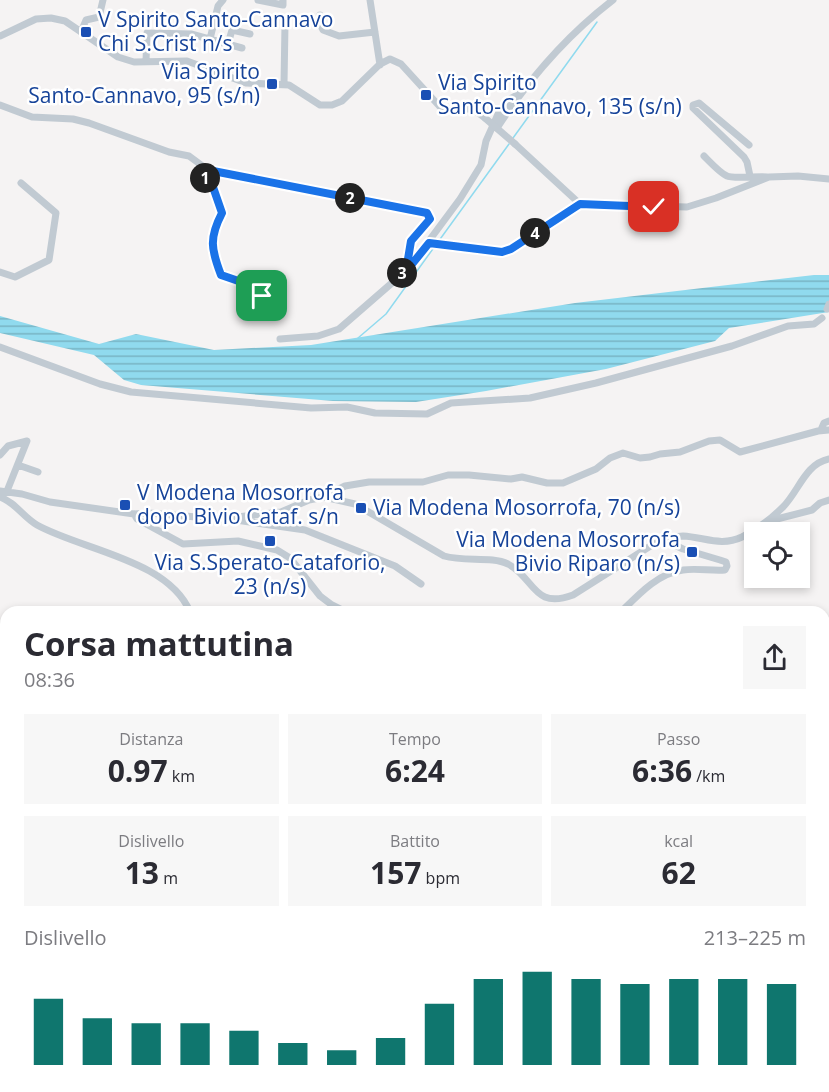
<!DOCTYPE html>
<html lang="it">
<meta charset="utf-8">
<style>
:root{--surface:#fff;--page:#f7f7f7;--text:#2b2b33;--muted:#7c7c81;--accent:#0f766e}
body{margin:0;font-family:"Open Sans",sans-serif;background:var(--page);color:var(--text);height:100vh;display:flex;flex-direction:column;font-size:22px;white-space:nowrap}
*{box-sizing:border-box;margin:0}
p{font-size:20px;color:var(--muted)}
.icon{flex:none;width:33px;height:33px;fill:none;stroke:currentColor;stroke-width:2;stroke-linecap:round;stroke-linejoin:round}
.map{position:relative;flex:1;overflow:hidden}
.details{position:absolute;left:0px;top:606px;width:830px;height:486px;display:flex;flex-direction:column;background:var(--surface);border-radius:18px 18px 0 0;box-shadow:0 3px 9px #0003}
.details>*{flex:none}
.buttons{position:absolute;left:744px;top:522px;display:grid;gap:12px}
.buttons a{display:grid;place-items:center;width:66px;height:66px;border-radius:0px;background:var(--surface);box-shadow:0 3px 9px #0003;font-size:30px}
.pin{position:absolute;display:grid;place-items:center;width:51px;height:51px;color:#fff;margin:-26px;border-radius:12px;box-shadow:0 3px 9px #0006}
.km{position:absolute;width:30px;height:30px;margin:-15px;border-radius:50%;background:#222;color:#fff;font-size:16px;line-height:30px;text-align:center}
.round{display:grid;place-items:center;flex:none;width:63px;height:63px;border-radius:0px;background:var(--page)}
.head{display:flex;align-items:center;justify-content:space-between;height:102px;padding:0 24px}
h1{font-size:33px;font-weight:700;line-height:45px}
.stats{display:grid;grid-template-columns:repeat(3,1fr);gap:9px;height:102px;padding:6px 24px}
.stats div{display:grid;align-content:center;border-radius:0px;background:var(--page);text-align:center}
.stats b{font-size:30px;font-weight:700}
.stats small{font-size:16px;font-weight:400}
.stats p{font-size:16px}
.chart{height:168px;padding:12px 24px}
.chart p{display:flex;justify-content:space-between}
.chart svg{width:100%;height:108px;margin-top:6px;stroke:var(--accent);stroke-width:6}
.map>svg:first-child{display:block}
</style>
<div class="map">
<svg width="829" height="1092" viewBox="0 0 829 1092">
<defs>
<pattern id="water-rules" width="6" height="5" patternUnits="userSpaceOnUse" patternTransform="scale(1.5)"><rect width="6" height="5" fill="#90daee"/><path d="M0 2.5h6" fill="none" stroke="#78b4c4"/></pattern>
</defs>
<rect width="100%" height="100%" fill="#f5f3f3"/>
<!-- water -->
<path fill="url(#water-rules)" d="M814,275H829V312L729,328L715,341L606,369L486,391L416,402L333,401L141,385L124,380L94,355L0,333V316L99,344L136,334L214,350L311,345L575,303Z
M0,662L6,663V715H0Z
M710,1086H778L782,1092H714Z"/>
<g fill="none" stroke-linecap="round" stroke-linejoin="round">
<!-- stream -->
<path stroke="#90daee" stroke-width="1.5" d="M513,138L597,22
M438,242L509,144
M358,338L386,314L435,246"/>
<!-- minor -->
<path stroke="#c1cad2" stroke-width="7" d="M258,0L283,5V0
M370,0L380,65
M320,15V24L323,30L339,36L375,32
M81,32L86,20L99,17L103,0
M0,36L36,19L51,18L65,21L118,57L134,62L187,61L246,83L289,85L320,105H332L342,101L380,64L390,59L401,64L442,109H473L485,118
M210,39L218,6L223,0
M228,44L232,30L250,34
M146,61L147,33L191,34L242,48
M284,84L285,24
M0,105L32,117L73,119L89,123L169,152L189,156L208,170L427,213L430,219L411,241L408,259L400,275
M497,128C529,79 566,36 613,0
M515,144L580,204L687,207L716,198L769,177L798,176L829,179
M749,145L699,103L693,105V108L744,157L747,162L750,176
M704,156C710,162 720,173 727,176C732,179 758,176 767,177
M209,170L205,177L213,187L222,213C210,238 211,249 221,275L253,286L262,296L277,307
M429,243L502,252L511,249L580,204
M0,272L15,277L49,260L56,213L21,183
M827,309L829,304
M280,339L318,336L339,329L408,269L460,199L481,165L486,141L499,112L508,100L519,94
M0,347L100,384L131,392L311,408L347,407L375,413L427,414L451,403L530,398L596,383L732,346L788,326L814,324L822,318
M821,430L824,423L829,421
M0,455L8,446L27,441L7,491
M18,465L38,472
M0,491L22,494L50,502L134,514L149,513L220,519L281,512L309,500L324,497L355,504L444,556C465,562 491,556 508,564C535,578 533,610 573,595L652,545C662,541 672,536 683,536C704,537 721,547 742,537C756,530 771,519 783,507C799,491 805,464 829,459
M0,497C15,502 23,517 37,525C82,550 169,560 190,612
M331,498L335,491L345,486L369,482H423L448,475H469L511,479L522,477L547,483H563L596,469L610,458L623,453L640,458L650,457L660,454L680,452L709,441L720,440L740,452L818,431L829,430
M134,514L137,519L183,544L238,541L277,550L290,558L320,596L332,605L346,612
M236,520L305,530L395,566L421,584
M769,521L812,510L820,503L829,500
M621,612C638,595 658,573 683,570C696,568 711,571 725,570L727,566L726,562L720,560L683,549L664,540
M824,720L829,722
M824,749L829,751
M0,756L6,755
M824,757L829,760
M824,1023L829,1028
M317,1086L327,1092
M306,1092L309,1086
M412,1092L413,1086"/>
<!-- minor-bridge -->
<path stroke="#c1cad2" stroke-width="7" d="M485,118L515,144"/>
</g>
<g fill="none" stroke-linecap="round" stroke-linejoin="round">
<!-- route casing -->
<g stroke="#fff" stroke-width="12">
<path id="route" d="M262,296L253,286L221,275C211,249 209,238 222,213L213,187L205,177L208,170L427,213L430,219L411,241L408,259L400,275L408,269L429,243L502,252L511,249L580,204L654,207"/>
</g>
<!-- route -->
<use href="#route" stroke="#1a73e8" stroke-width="8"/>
</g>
<!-- markers -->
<g fill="#1a4fb4" stroke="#fff" stroke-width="2">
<rect x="80" y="26" width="12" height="12" rx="3"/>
<rect x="266" y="78" width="12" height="12" rx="3"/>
<rect x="420" y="89" width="12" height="12" rx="3"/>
<rect x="119" y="499" width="12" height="12" rx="3"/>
<rect x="355" y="502" width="12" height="12" rx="3"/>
<rect x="264" y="535" width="12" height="12" rx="3"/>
<rect x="686" y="546" width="12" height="12" rx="3"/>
</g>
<g text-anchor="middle" stroke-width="5" stroke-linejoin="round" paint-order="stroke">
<!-- transit labels -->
<g font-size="21" fill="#164399" stroke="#fff" text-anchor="start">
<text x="98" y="27">V Spirito Santo-Cannavo<tspan x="98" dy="24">Chi S.Crist n/s</tspan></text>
<text x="260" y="79" text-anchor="end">Via Spirito<tspan x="260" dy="24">Santo-Cannavo, 95 (s/n)</tspan></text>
<text x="438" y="90">Via Spirito<tspan x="438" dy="24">Santo-Cannavo, 135 (s/n)</tspan></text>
<text x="137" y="500">V Modena Mosorrofa<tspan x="137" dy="24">dopo Bivio Cataf. s/n</tspan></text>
<text x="373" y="515">Via Modena Mosorrofa, 70 (n/s)</text>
<text x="680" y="547" text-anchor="end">Via Modena Mosorrofa<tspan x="680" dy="24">Bivio Riparo (n/s)</tspan></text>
<text x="270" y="570" text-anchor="middle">Via S.Sperato-Cataforio,<tspan x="270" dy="24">23 (n/s)</tspan></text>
</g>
</g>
</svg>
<div class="buttons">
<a><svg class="icon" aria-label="locate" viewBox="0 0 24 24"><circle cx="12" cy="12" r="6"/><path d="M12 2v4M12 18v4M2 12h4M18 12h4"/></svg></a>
</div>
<div class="pin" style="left:262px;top:296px;background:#1e9e55"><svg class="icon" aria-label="arrive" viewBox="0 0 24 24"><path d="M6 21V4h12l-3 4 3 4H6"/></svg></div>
<div class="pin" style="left:654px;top:207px;background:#d93025"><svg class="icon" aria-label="check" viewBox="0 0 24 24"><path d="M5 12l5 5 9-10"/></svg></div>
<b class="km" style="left:205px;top:178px">1</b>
<b class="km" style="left:350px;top:198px">2</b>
<b class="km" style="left:402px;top:273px">3</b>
<b class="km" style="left:535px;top:233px">4</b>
<section class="details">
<div class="head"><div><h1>Corsa mattutina</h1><p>08:36</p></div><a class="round"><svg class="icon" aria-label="share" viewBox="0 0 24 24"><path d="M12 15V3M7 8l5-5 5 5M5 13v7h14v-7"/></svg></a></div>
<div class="stats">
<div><p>Distanza</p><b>0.97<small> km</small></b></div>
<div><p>Tempo</p><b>6:24</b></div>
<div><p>Passo</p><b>6:36<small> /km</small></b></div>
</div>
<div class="stats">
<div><p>Dislivello</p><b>13<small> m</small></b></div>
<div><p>Battito</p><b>157<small> bpm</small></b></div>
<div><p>kcal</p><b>62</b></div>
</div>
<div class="chart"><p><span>Dislivello</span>213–225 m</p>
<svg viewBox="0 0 160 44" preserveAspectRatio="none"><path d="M5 44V17M15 44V25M25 44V27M35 44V27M45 44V30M55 44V35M65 44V38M75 44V33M85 44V19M95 44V9M105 44V6M115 44V9M125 44V11M135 44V9M145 44V9M155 44V11"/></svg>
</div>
</section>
</div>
